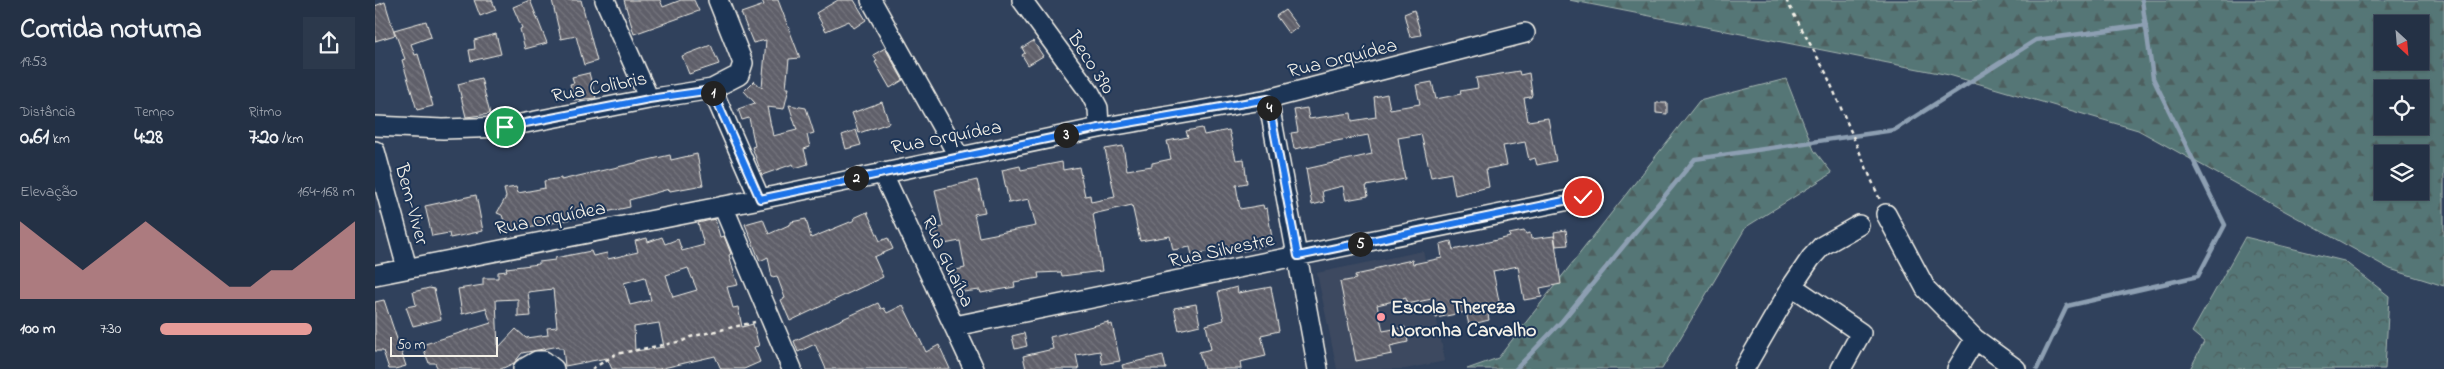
<!DOCTYPE html>
<html lang="pt">
<meta charset="utf-8">
<style>
:root{--surface:#243145;--page:#2c394c;--text:#f1f3f6;--muted:#a3a9b3;--line:#414c5e;--accent:#e69b98}
body{margin:0;font-family:"Indie Flower",sans-serif;background:var(--page);color:var(--text);height:100vh;display:flex;flex-direction:column;font-size:19px;white-space:nowrap}
*{box-sizing:border-box;margin:0}
p{font-size:16px;color:var(--muted)}
.icon{flex:none;width:28px;height:28px;fill:none;stroke:currentColor;stroke-width:2;stroke-linecap:round;stroke-linejoin:round}
.map{position:relative;flex:1;overflow:hidden}
.side{display:flex;flex-direction:column;background:var(--surface);width:375px}
.side>*{flex:none}
.needle{width:32px;rotate:154deg}
.buttons{position:absolute;left:1999px;top:15px;display:grid;gap:10px}
.buttons a{display:grid;place-items:center;width:55px;height:55px;border-radius:0px;background:var(--surface);box-shadow:0 1px 4px #0004,0 0 0 1px var(--line);font-size:25px}
.scale{position:absolute;left:15px;bottom:12px;width:108px;box-sizing:border-box;padding-left:5px;border:2px solid #f4f1e8;border-top:0;font-size:14px;line-height:18px;white-space:nowrap;color:#f4f1e8;-webkit-text-stroke:4px #1d3557;paint-order:stroke}
.pin{position:absolute;display:grid;place-items:center;width:42px;height:42px;color:#fff;margin:-21px;border:2px solid #fff;border-radius:50%;box-shadow:0 1px 5px #0007}
.km{position:absolute;width:25px;height:25px;margin:-12px;border-radius:50%;background:#222;color:#fff;font-size:14px;line-height:25px;text-align:center}
.round{display:grid;place-items:center;flex:none;width:52px;height:52px;border-radius:0px;background:var(--page)}
.headline{display:flex;align-items:center;justify-content:space-between;height:85px;padding:0 20px}
h1{font-size:28px;font-weight:700;line-height:38px}
.figures{display:grid;grid-template-columns:repeat(3,1fr);gap:8px;height:85px;padding:5px 20px}
.figures div{display:grid;align-content:center}
.figures b{font-size:21px;font-weight:700}
.figures small{font-size:14px;font-weight:400}
.figures p{font-size:14px}
.chart{height:140px;padding:10px 20px}
.chart p{display:flex;justify-content:space-between}
.chart svg{width:100%;height:90px;margin-top:5px;fill:var(--accent);opacity:.7}
ul{padding:0 20px;list-style:none;font-size:16px}
li{display:grid;grid-template-columns:80px 60px 1fr;align-items:center;height:38px}
li i{height:12px;border-radius:6px;background:var(--accent)}
main{display:flex;flex:1;min-height:0}
.map>svg:first-child{display:block}
</style>
<main>
<section class="side">
<div class="headline"><div><h1>Corrida noturna</h1><p>19:53</p></div><a class="round"><svg class="icon" aria-label="share" viewBox="0 0 24 24"><path d="M12 15V3M7 8l5-5 5 5M5 13v7h14v-7"/></svg></a></div>
<div class="figures">
<div><p>Distância</p><b>0.61<small> km</small></b></div>
<div><p>Tempo</p><b>4:28</b></div>
<div><p>Ritmo</p><b>7:20<small> /km</small></b></div>
</div>
<div class="chart"><p><span>Elevação</span>164–168 m</p>
<svg viewBox="0 0 160 44" preserveAspectRatio="none"><path d="M0 44V6L10 14L20 22L30 30L40 22L50 14L60 6L70 14L80 22L90 30L100 38L110 38L120 30L130 30L140 22L150 14L160 6V44z"/></svg>
</div>
<ul>
<li><b>100 m</b>7:30<i style="width:78%"></i></li>
</ul>
</section>
<div class="map">
<svg width="2069" height="369" viewBox="0 0 2069 369">
<defs>
<pattern id="forest-firs" width="22" height="20" patternUnits="userSpaceOnUse" patternTransform="scale(1.25)"><rect width="22" height="20" fill="#547676"/><path d="M5 1l3.5 6h-7zM16 11l3.5 6h-7z" fill="#4e5f5e"/></pattern>
<pattern id="park-crowns" width="20" height="18" patternUnits="userSpaceOnUse" patternTransform="scale(1.25)"><rect width="20" height="18" fill="#547676"/><path d="M2 6a3 3 0 1 1 6 0M12 15a3 3 0 1 1 6 0" fill="none" stroke="#4e5f5e"/></pattern>
<pattern id="building-back-hatch" width="6" height="6" patternUnits="userSpaceOnUse" patternTransform="scale(1.25)"><rect width="6" height="6" fill="#5e5e69"/><path d="M-1 5l2 2M0 0l6 6M5-1l2 2" fill="none" stroke="#76767e"/></pattern>
</defs>
<rect width="100%" height="100%" fill="#30415c"/>
<filter id="ink" filterUnits="userSpaceOnUse"><feTurbulence type="fractalNoise" baseFrequency=".02" numOctaves="2"/><feDisplacementMap in="SourceGraphic" scale="10" xChannelSelector="R" yChannelSelector="G"/><feConvolveMatrix kernelMatrix="1 2 1 2 8 2 1 2 1" color-interpolation-filters="sRGB"/></filter>
<g filter="url(#ink)">
<!-- built -->
<path fill="#3e4a60" d="M1048,251L1070,361L1030,369H962L942,273Z"/>
<!-- forest -->
<path fill="url(#forest-firs)" stroke="#a4b4af" fill-rule="evenodd" d="M1194,0H2069V286L2015,269L1763,130L1574,75ZM2008,24H2045V61H2008ZM2008,89H2045V126H2008ZM2008,154H2045V191H2008Z
M1411,79L1439,150L1457,173L1371,227L1287,369H1092L1123,358L1324,101Z"/>
<!-- park -->
<path fill="url(#park-crowns)" stroke="#a4b4af" d="M1870,237L1969,261L2014,296L2010,369H1815L1829,342L1817,332Z"/>
<g fill="none" stroke-linecap="round" stroke-linejoin="round">
<!-- stream -->
<path stroke="#8d9fb2" stroke-width="4.5" d="M1141,369L1187,321L1320,159L1519,130L1661,40L1771,25
M1662,369L1692,306L1823,276L1850,225L1778,78L1767,0"/>
</g>
<!-- building -->
<path fill="url(#building-back-hatch)" stroke="#f4f1e8" fill-rule="evenodd" d="M99,0H117L121,10L105,16Z
M155,0L172,43L150,49L145,29L147,28L138,7Z
M177,0H206L222,61L209,65L201,36L186,39Z
M249,0H285L288,7L306,0H319L324,11L259,34Z
M387,0H403L425,58L414,59L411,88H414L409,109L392,107L398,136L422,130L414,105L431,108L439,133L432,135L435,147L429,149L433,164L420,168L418,164L387,175L377,147L380,146L374,118L367,120L363,109L380,103L369,91L379,81L387,88L391,40L378,43L366,13L389,5Z
M463,0H479L491,20L479,28L474,21L451,31L441,13Z
M10,2L20,35L0,41V6Z
M910,10L923,27L914,34L901,16Z
M1039,10L1046,35L1035,37L1029,14Z
M51,21L56,37L36,44L40,55L43,54L58,106L42,110L27,60L30,59L19,30Z
M121,34L126,54L96,61L94,50L100,49L99,40Z
M658,41L668,56L653,65L647,55L650,53L647,48Z
M336,45L344,64L314,74L307,56Z
M510,48L528,80L515,88L500,62L502,61L498,55Z
M1144,71L1145,75L1154,73L1157,94L1156,97L1149,98L1153,121L1173,118L1181,161L1162,165L1160,158L1154,160L1150,142L1128,146L1132,165L1111,169L1114,187L1080,195L1076,173L1056,177L1046,134L1023,138L1030,179L991,186L993,196L971,200L968,186L947,191L949,202L937,205L931,169L997,154L993,135L919,149L916,133L923,132L919,110L932,108L934,119L976,113L977,121L1001,117L999,97L1012,94L1015,109L1045,104L1041,85L1057,82L1061,99L1086,94L1085,91L1103,88L1101,78Z
M214,73L221,98L199,100L195,84L199,83L197,77Z
M106,78L115,114L91,117L83,84Z
M507,102L514,123L484,133L477,113Z
M1281,103H1292V114L1281,113Z
M827,128L829,135L854,130L861,160L869,159L872,183L861,185L865,209L888,205L889,209L892,208L898,244L868,251L867,244L817,255L815,247L798,250L795,236L765,241L757,205L718,214L727,271L687,276L686,272L663,273L664,278L639,282L640,287L606,293L605,290L580,293L572,272L590,268L585,241L559,246L556,230L568,227L560,190L602,180L610,212L599,214L604,237L661,226L654,199L634,203L627,170L645,166L646,170L687,162L688,170L704,167L710,196L715,195L716,202L740,197L730,149L748,146L752,170L777,166V163L796,159L792,141L813,137L811,131Z
M481,130L486,145L471,149L467,135Z
M322,154L328,185L295,191L294,189L254,200L255,207L153,228L152,226L132,230L127,215L122,213L131,197L129,189L141,187L143,193L170,188L169,181L186,178V180L295,155L296,160Z
M101,195L108,231L75,238L74,233L57,236L50,206Z
M492,212L505,241L513,238L518,249L499,257L508,277L415,321L406,300L410,298L402,276L397,277L393,257L385,261L370,224L388,219L394,234L416,224V222L431,219L436,238L480,220L479,218Z
M340,219L345,237L349,236L356,254L354,255L363,285L352,287L358,308L363,307L367,327L378,324L384,346L379,347L385,362L369,369H346L340,356L284,369H237L232,358L190,366L188,348H184V346L147,353L139,363L126,369H63L60,363H54L47,345L116,323L111,308L87,314L83,289L108,285V278H123V272L132,271L131,268L164,264V262L180,260V258L216,251L218,256L232,253L233,259L263,252L260,241L272,238L273,242L287,237L290,244L303,239L307,251L329,245L323,223ZM313,268L322,290L298,297L291,275ZM270,277L276,300L255,305L249,283ZM178,289L182,327L172,328L173,335L151,338L141,329L123,348L121,300L143,299V317L156,316L153,292ZM284,323L289,347L260,351L259,327Z
M1191,230L1193,245L1181,246L1179,232Z
M1149,231L1151,234L1155,233L1156,239L1179,236L1186,284L1165,288L1167,297L1149,300L1143,266L1118,271L1126,311L1113,314L1114,320L1094,325L1091,312L1061,318L1057,299L1032,304L1031,298L1002,305L1008,331L1030,327L1033,342L1015,346L1017,354L981,361L965,282L981,279L980,275L999,271V269L1023,263L1037,260L1038,264L1067,258L1065,244L1076,241L1078,250L1135,237L1134,234Z
M862,287L863,293L896,287L904,331L886,335L891,356L865,362L866,369H829L824,352L836,349L831,325L849,320L843,292Z
M54,288L59,289L66,319L38,326L31,307L41,305L38,292Z
M9,300L31,366L20,369H14L8,351H0V302Z
M503,303L506,309L509,308L512,313L528,305L551,352L564,345L575,369H451L440,344L423,352L419,341Z
M821,304L825,325L804,330L799,308Z
M733,322V325L737,324L745,361L727,364L725,351L701,355L704,369H651L648,356L678,349L675,337Z
M649,333L652,346L640,349L637,336Z
M788,355L791,369H748L747,365Z"/>
<g fill="none" stroke-linecap="round" stroke-linejoin="round">
<!-- minor casing -->
<g stroke="#f4f1e8" stroke-width="22">
<path id="minor" d="M230,0L274,99
M496,0L584,157
M647,0L715,93L723,108L724,128
M337,89L385,199
M893,99L943,369
M0,126L68,129L130,127L274,99L337,89L364,75L368,63L343,0
M0,151L32,268
M507,172L599,369
M348,206L417,369
M1511,214L1551,289L1600,339L1641,369
M0,275L385,199L724,128L893,99L1150,33
M1417,286L1486,333L1466,369
M580,326L1209,197
M148,369L162,361H169L179,369
M1369,369L1417,286L1436,258L1447,246L1484,225
M1582,369L1600,339"/>
</g>
<!-- path -->
<path stroke="#f4f1e8" stroke-width="2.5" stroke-dasharray="4 4" stroke-linecap="butt" d="M1411,0L1451,73L1505,200
M217,369L241,354L308,341L315,337L380,322"/>
<!-- minor -->
<use href="#minor" stroke="#1d3557" stroke-width="19"/>
</g>
</g>
<g fill="none" stroke-linecap="round" stroke-linejoin="round" filter="url(#ink)">
<!-- route casing -->
<g stroke="#fff" stroke-width="10">
<path id="route" d="M130,127L274,99L337,90L385,199L724,128L893,99L923,256L1208,197"/>
</g>
<!-- route -->
<use href="#route" stroke="#1a73e8" stroke-width="6"/>
</g>
<!-- markers -->
<circle fill="#ff9aa2" stroke="#1d3557" stroke-width="2" cx="1006" cy="317" r="5"/>
<g text-anchor="middle" stroke-width="4" stroke-linejoin="round" paint-order="stroke">
<!-- street labels -->
<g font-size="20" fill="#f4f1e8" stroke="#1d3557">
<text transform="translate(967 57) rotate(-14)" y="7">Rua Orquídea</text>
<text transform="translate(717 62) rotate(57)" y="7">Beco 390</text>
<text transform="translate(224 86) rotate(-11)" y="7">Rua Colibris</text>
<text transform="translate(571 136) rotate(-11)" y="7">Rua Orquídea</text>
<text transform="translate(38 204) rotate(75)" y="7">Bem-Viver</text>
<text transform="translate(175 217) rotate(-11)" y="7">Rua Orquídea</text>
<text transform="translate(846 249) rotate(-12)" y="7">Rua Silvestre</text>
<text transform="translate(574 261) rotate(65)" y="7">Rua Guaíba</text>
</g>
<!-- poi labels -->
<g font-size="20" font-weight="bold" fill="#f4f1e8" stroke="#1d3557" text-anchor="start">
<text x="1016" y="313">Escola Thereza<tspan x="1016" dy="23">Noronha Carvalho</tspan></text>
</g>
</g>
</svg>
<div class="buttons">
<a><svg class="needle" viewBox="-14 -14 28 28"><path d="M0-13l5 13h-10z" fill="#e53935"/><path d="M0 13l5-13h-10z" fill="#a3a9b3"/></svg></a>
<a><svg class="icon" aria-label="locate" viewBox="0 0 24 24"><circle cx="12" cy="12" r="6"/><path d="M12 2v4M12 18v4M2 12h4M18 12h4"/></svg></a>
<a><svg class="icon" aria-label="layers" viewBox="0 0 24 24"><path d="M12 4l9 5-9 5-9-5zM3 14l9 5 9-5"/></svg></a>
</div>
<div class="scale">50 m</div>
<div class="pin" style="left:130px;top:127px;background:#1e9e55"><svg class="icon" aria-label="arrive" viewBox="0 0 24 24"><path d="M6 21V4h12l-3 4 3 4H6"/></svg></div>
<div class="pin" style="left:1208px;top:197px;background:#d93025"><svg class="icon" aria-label="check" viewBox="0 0 24 24"><path d="M5 12l5 5 9-10"/></svg></div>
<b class="km" style="left:338px;top:93px">1</b>
<b class="km" style="left:481px;top:178px">2</b>
<b class="km" style="left:691px;top:135px">3</b>
<b class="km" style="left:894px;top:108px">4</b>
<b class="km" style="left:985px;top:244px">5</b>
</div>
</main>
